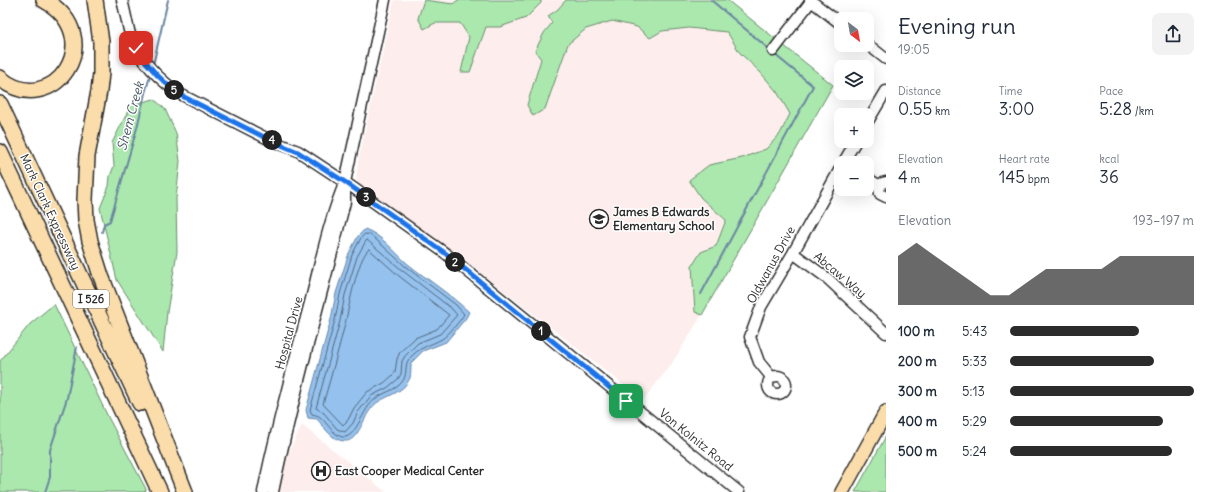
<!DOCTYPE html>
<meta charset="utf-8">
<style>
:root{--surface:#fff;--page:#f2f2f3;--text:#1f2937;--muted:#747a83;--accent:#2b2b2b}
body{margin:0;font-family:Delius,sans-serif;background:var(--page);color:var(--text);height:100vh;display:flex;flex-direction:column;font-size:15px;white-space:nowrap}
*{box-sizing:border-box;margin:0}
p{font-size:13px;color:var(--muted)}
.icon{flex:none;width:22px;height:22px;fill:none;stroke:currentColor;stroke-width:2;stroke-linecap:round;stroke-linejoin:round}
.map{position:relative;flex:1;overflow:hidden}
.details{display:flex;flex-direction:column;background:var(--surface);width:320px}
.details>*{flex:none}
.needle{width:26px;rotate:149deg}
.fabs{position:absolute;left:834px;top:12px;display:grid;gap:8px}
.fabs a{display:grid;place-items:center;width:40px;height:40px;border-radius:8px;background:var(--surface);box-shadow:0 4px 16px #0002;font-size:20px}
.pin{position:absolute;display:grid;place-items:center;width:34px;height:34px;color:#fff;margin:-17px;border-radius:8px;box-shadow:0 2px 6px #0006}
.km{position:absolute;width:20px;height:20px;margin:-10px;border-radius:50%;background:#222;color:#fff;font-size:11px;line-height:20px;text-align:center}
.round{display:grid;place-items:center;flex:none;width:42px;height:42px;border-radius:8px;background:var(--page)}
.headline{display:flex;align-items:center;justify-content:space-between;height:68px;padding:0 12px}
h1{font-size:22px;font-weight:600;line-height:30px}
.stats{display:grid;grid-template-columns:repeat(3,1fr);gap:6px;height:68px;padding:4px 12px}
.stats div{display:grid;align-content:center}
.stats b{font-size:17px;font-weight:600}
.stats small{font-size:11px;font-weight:400}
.stats p{font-size:11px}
.chart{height:112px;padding:8px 12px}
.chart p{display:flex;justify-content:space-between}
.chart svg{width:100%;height:72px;margin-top:4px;fill:var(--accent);opacity:.7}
ul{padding:0 12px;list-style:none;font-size:13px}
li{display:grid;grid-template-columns:64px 48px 1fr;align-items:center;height:30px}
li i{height:10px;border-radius:5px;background:var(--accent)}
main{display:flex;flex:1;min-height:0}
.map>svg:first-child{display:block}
</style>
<main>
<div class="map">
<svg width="886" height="492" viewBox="0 0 886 492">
<rect width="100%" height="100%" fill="#fff"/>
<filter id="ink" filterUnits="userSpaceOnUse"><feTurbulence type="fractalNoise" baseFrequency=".025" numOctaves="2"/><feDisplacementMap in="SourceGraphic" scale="8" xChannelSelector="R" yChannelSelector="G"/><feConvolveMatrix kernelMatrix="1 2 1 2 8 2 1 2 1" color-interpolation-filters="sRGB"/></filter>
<g filter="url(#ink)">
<!-- built -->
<path fill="#fdeeed" d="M394,0H458L453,4L424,0L435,23H460L469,37L461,71L469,72L486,27H500L541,3V0H566L557,10L548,16L552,23L544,33L541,59L527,105L568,44L586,29L612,21L637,27L650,38L662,31L690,28L727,32L740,54L761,73L777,92L790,114L780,134L766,149L742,158L701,198L726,220L716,246L701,252L692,266L695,312L702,315L671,365L643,400L472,266L465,264L363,190L356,179L358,162Z
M302,425L386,492H278L288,454Z"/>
<!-- green -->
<path fill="#aae8ae" stroke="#6a8a6c" d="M424,0L453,4L458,0H541V3L526,18L500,27H486L470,72H461L469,37L460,23H435L424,29L418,18Z
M566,0H727L833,85L702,315L695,312L692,266L701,252L716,246L726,220L701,198L689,180L709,165L742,158L766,149L780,134L790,114L777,92L761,73L740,53L727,32L689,28L662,31L650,38L637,27L612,21L586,29L568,44L545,109L533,116L527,105L541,59L535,51L544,33L552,23L548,16L557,10Z
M154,99L165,109L176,133L180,161L176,199L177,252L167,312L163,352L117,280L100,208L109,186L110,176L114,166L112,143L131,105Z
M54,304L109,419L146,489L145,492H0V361L30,324Z
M886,436V492H855Z"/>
<!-- water -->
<path fill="#94c1ee" stroke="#6a85a0" d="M365,229C382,235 394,252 408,264C428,280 450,294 469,312L466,318L446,342L423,351L411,363C411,367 411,374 410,378C404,392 389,395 378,402C373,405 367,414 365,419C361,426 355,442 345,441C332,441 325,428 317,419L308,418L306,410L331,319L336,293L349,253L358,236Z"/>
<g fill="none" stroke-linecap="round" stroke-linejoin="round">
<!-- shore -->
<path stroke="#556779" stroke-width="1" d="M365,234L371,235L406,267L456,305L464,314C462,319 447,336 442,339C429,346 419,347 409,359C404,365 408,375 402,382C395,391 383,392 374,400C364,408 357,432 348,436C337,442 327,422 320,417C318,415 315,415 312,414L310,410L335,320L340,294L352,255L361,238Z
M367,240L403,271L452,309L457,315L440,334L418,343L405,356L402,361L401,374L398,379L387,388L371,396L358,412L353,423L345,432L337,429L324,413L316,408L340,321L345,295L357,257Z
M369,249L399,276L449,315L437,329L415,338L400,352L397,359L395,372L393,375L384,383L367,392L354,408L348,420L343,425L323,404C331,377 338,351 345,324C349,308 357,259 369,249Z"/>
<!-- stream -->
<path stroke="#6a85a0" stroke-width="2" d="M711,0L769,49
M153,65L168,0
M102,232L104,224L110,221L137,128L145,93L151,73
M701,294L813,86L774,54
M45,492L50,477V450L67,398L77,347"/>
<!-- minor casing -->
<g stroke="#2b2b2b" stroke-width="13">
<path id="minor" d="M122,0C125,11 127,23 130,34C138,59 160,81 182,95L272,141L298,151L345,182L445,253L739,492
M810,0L841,24
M867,44L886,59
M773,51L812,0
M867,123L886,91
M843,163L856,141
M867,178L880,186
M886,182L882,183L879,189L880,194L886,197
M793,253L827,278L886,333
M768 385a9 9 0 1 1 18 0a9 9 0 1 1-18 0Z
M772,378L759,362L750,337L761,307L793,253L841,167
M263,492C276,427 294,363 311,299C321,260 329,219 345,182L385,0
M273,492C293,394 321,298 345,202V187"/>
</g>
<!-- major casing -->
<g stroke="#2b2b2b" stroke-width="16">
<path id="major" d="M842,492L886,412"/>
</g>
<!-- highway casing -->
<g stroke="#2b2b2b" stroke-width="18">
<path id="highway" d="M95,0L101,42V73L99,91L87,156L85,200L86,220L90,241L101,276L185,492
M0,78C52,122 111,38 44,0
M0,104L140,403
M0,152L160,492"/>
</g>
<!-- minor -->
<use href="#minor" stroke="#fff" stroke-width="10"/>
<!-- major -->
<use href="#major" stroke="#fbddab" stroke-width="13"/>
<!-- highway -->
<use href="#highway" stroke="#fbddab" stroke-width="15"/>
</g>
</g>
<g fill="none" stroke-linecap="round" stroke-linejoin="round" filter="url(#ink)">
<!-- route casing -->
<g stroke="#fff" stroke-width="8">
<path id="route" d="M136,48C148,67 163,83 182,96L272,141L298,152L345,182L445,253L626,401"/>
</g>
<!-- route -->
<use href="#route" stroke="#1a73e8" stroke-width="5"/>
</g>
<!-- icons -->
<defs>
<g id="school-ring" transform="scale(1)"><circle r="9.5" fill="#fff" stroke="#2b2b2b" stroke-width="1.5"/><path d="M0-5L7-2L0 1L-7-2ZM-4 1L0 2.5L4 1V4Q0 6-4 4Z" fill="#2b2b2b"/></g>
<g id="hospital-ring" transform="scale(1)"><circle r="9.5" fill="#fff" stroke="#2b2b2b" stroke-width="1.5"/><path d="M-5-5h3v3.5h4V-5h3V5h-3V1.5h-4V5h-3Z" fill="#2b2b2b"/></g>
</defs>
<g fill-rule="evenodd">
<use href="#school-ring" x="599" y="219"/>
<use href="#hospital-ring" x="321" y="471"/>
</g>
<g text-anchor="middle" stroke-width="3" stroke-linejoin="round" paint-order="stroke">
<!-- shield labels -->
<rect fill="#fff" stroke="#6b6b6b" stroke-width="1" x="73" y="290" width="36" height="18" rx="3"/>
<g font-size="11" font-weight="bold" fill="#2b2b2b">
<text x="91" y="303">I 526</text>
</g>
<!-- street labels -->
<g font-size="12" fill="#2b2b2b" stroke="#fff">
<text transform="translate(50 212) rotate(65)" y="4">Mark Clark Expressway</text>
<text transform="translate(771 265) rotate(-61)" y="4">Oldwanus Drive</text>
<text transform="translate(840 275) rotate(40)" y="4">Abcaw Way</text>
<text transform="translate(289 333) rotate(-75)" y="4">Hospital Drive</text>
<text transform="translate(696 440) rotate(39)" y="4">Von Kolnitz Road</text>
</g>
<!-- poi labels -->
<g font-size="12" font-weight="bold" fill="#2b2b2b" stroke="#fff" text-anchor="start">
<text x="613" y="216">James B Edwards<tspan x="613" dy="14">Elementary School</tspan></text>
<text x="335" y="475">East Cooper Medical Center</text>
</g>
<!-- water labels -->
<g font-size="13" font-style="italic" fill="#4a5866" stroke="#fff">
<text transform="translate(130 116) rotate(-75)" y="5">Shem Creek</text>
</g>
</g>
</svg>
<div class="fabs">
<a><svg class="needle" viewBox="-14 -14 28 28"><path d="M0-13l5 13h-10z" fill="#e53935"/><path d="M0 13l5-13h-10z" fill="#747a83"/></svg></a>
<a><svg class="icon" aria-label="layers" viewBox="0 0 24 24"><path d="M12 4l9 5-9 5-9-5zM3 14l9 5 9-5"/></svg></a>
<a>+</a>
<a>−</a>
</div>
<div class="pin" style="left:626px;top:401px;background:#1e9e55"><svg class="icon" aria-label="arrive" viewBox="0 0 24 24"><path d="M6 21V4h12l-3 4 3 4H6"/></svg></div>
<div class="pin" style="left:136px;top:48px;background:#d93025"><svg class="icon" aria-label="check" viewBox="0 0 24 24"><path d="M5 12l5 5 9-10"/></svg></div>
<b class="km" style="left:541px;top:331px">1</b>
<b class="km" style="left:455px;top:262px">2</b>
<b class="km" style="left:366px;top:197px">3</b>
<b class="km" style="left:272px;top:140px">4</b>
<b class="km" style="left:174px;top:90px">5</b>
</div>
<section class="details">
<div class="headline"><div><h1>Evening run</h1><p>19:05</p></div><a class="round"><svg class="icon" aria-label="share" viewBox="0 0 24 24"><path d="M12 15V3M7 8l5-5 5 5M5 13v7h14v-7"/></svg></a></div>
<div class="stats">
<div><p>Distance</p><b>0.55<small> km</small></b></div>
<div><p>Time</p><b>3:00</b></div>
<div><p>Pace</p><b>5:28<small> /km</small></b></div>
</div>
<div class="stats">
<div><p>Elevation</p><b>4<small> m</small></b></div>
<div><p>Heart rate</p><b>145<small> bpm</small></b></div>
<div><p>kcal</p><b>36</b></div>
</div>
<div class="chart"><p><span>Elevation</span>193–197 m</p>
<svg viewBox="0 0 160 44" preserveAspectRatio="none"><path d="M0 44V14L10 6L20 14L30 22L40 30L50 38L60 38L70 30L80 22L90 22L100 22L110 22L120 14L130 14L140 14L150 14L160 14V44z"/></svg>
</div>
<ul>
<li><b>100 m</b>5:43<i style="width:70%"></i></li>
<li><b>200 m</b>5:33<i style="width:78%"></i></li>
<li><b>300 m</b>5:13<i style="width:100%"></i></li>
<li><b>400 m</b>5:29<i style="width:83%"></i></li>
<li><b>500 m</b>5:24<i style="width:88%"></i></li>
</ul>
</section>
</main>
